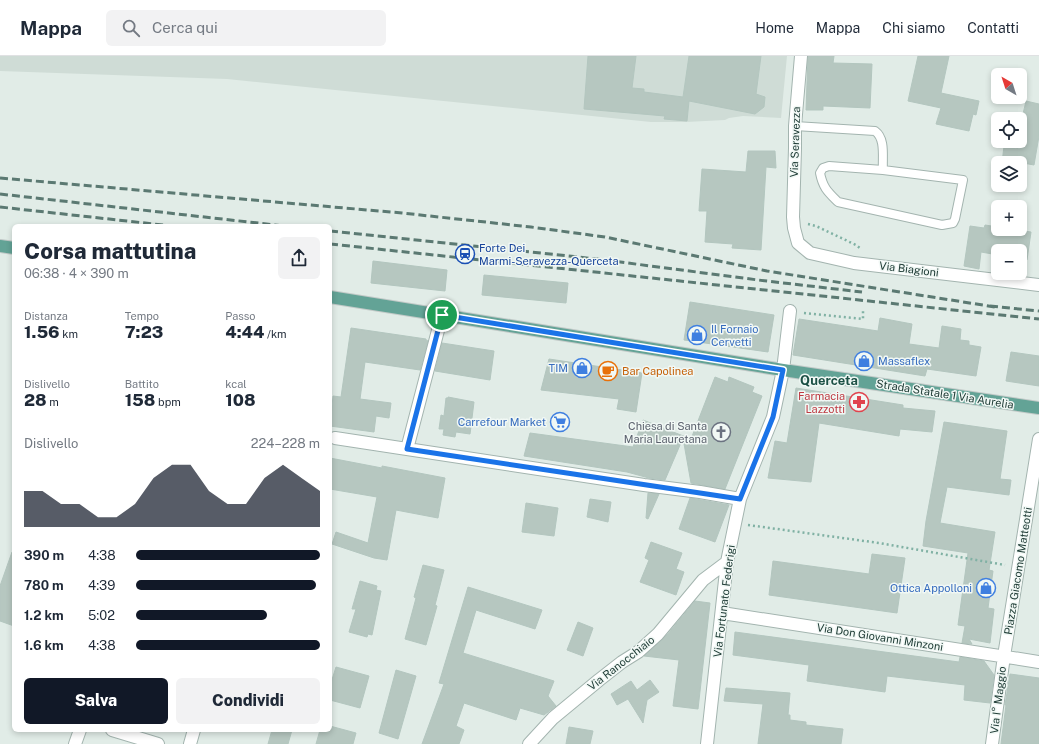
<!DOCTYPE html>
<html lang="it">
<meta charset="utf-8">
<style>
:root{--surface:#fff;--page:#f2f2f3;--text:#1f2937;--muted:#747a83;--line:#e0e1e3;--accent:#111827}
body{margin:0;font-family:"Public Sans",sans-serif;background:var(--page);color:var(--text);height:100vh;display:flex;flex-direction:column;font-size:15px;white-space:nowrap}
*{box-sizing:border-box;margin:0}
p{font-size:13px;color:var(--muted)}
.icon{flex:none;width:22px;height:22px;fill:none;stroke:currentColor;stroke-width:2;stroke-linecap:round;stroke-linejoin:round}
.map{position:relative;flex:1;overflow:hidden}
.drawer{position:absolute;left:12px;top:168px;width:320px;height:508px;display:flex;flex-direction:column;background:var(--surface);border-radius:6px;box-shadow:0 2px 6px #0003}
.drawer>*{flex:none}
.needle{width:26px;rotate:321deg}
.tools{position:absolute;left:991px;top:12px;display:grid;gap:8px}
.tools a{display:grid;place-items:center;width:36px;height:36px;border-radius:6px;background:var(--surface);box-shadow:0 2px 6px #0003;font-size:20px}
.pin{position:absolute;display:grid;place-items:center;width:34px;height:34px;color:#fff;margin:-17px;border:2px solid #fff;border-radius:50%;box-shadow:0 1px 4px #0007}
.round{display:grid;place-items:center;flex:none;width:42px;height:42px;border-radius:6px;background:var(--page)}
.head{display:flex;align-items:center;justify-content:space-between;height:68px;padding:0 12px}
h1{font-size:22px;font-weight:800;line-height:30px}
.stats{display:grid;grid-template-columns:repeat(3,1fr);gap:6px;height:68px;padding:4px 12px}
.stats div{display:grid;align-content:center}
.stats b{font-size:17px;font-weight:800}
.stats small{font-size:11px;font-weight:400}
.stats p{font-size:11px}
.chart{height:112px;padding:8px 12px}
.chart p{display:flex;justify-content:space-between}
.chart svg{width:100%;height:72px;margin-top:4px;fill:var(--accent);opacity:.7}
.button{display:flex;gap:8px;margin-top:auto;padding:8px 12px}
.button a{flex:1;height:46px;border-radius:6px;background:var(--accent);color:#fff;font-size:16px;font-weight:800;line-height:46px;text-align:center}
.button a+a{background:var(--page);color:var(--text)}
ul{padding:0 12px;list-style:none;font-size:13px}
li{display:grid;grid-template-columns:64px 48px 1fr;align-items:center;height:30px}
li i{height:10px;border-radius:5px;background:var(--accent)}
header{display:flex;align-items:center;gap:24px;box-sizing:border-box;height:56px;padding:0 20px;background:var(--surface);border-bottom:1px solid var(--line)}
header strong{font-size:19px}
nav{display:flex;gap:22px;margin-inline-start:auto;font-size:14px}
.search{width:280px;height:36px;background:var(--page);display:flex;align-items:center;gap:10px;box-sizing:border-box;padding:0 14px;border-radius:6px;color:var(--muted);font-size:15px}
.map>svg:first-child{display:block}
</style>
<header>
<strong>Mappa</strong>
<div class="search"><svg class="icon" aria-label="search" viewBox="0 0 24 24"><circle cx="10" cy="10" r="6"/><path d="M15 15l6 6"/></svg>Cerca qui</div>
<nav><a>Home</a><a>Mappa</a><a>Chi siamo</a><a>Contatti</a></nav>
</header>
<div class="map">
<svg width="1039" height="688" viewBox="0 0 1039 688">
<rect width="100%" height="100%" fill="#e1ece7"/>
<!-- built -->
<path fill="#cfdcd6" d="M0,0H787L781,62L743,60L729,62L725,64L686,66H651L227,23L0,15Z"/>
<!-- building -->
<path fill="#b6c7c0" stroke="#b3c6bf" d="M588,0H636L632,32L644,33V36L683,41L689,0H761L756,38L765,41L764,51L755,58L689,45L687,65L664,63L665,60L584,53Z
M808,0H834L833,7L872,8L870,52L823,50V54H806Z
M918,0H949L941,37L979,45L976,59L973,58L969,75L936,68L941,52L908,45Z
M1026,45L1039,48V80L1034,109L1023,107L1022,117H1020V107H1002L1004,90L1020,93V71Z
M748,95H775L776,112L766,111L761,194L732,192L733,188L705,186L707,155H699L702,113L746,116Z
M985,169L998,171V173H1012L1031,176L1027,204L1020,203V195H998V199L981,196L979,213L964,210L970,170L984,172Z
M373,205L447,214L445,235L371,227Z
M484,219L568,227L566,247L482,239Z
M690,246L774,259L768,296L684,284Z
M880,262L912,268L909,288L939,292L942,270L961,273L960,284L969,285V289L981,291L976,320L927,313L925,320L793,299L799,263L878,275Z
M351,272L426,283V284L428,285L420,314L365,306L360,343L391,347L389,362L376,360L374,376L330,370L333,340L341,341Z
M442,287L494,295L490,324L435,315Z
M1011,296L1039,300V330L1006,325Z
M549,303L642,317L636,356L617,353L619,343L541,334Z
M715,321L728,326L729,321L754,331L752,336L762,340L725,433L691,427L683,382L665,424L649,422L627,416L524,400L530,377L633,391L643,364L691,383Z
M796,332L903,349V352L935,355L932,376L900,373L899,380L819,367L811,426L768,422L775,385L787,387Z
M448,341L474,346L470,378L456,376L455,381L443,379L444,373H439L441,359L444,360L446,342H448Z
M944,366L1007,375L1000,423L1011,424L1009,439L947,431L940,467L995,476L989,514L993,515L988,552L994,553L990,587L969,583L972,588L962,587L965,570L958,569L968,497L923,490L926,465Z
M330,402L382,412V410L445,422L438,462L396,454L387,504L374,502L332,488L336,476L368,487L377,441L330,433Z
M648,437L659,438L648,463L646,462Z
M690,442L729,449L715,486L679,473Z
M590,443L611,446L608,466L587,461Z
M526,447L558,452L554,480L522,476Z
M651,486L682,497L676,513L684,516L676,539L640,526L649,504L645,502Z
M12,496L14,497V570L0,565V530Z
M872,498L905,502L897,557L769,539L773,505L869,518Z
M423,509L444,514L435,549L437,550L426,589L405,583L416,542L414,541Z
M360,525L377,530L376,534L381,535L372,579L368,578L367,581L349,576L356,553H352Z
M468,531L542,554L535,573L476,554L463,597L554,625L548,640L556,650L544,659L520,652L516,664L464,647L456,670L464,674L459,688H422L444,628L439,627Z
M695,545L710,547L698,653L673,650L679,604L644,600L667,579Z
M578,566L593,572L583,600L567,594Z
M735,576L959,606L960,601L984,605L994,619L990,647L964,644L965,629L887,620L885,636L807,625L809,609L733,599Z
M336,611L369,620L360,652L330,644V630Z
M396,614L416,620L398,683L379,677Z
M1010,618L1039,622V688H1001L1006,649H1005Z
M650,624L659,636L647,644L643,667L628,643L617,649L611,638L631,625L637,634Z
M726,632L790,637L788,659H790V664L806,666V669L843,673L841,688H758L763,648L724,645Z
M330,670L356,677L353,688H316L320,674H330Z
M569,671L593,675L590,688H566Z
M272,674H292L288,688H268Z"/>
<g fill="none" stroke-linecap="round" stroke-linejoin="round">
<!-- service casing -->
<g stroke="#a3b4af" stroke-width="10">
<path id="service" d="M795,70L875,75C886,83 882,101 883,114
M829,110L883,114L963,124L955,163L953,167L942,169L838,146C828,136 823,132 820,117L823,112Z"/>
</g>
<!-- minor casing -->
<g stroke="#a3b4af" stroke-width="14">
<path id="minor" d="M801,0L795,70V92L793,161L794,172L798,187L810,197L854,207L1039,229
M442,259L407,393L644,429L700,436L740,443
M335,382L407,393
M722,557L1039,606
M112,674L158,688
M75,688L80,674
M190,688L194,674
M529,688L553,662L599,624L622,606L638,596L658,578L703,524L727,506
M707,688L727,506L740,443L773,361L783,314L790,255
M992,688L1004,600L1039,383"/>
</g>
<!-- primary casing -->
<g stroke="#c1c9c7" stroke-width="14">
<path id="primary" d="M0,190L14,192
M330,241L783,314L1039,352"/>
</g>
<!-- path -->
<path stroke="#80b1a4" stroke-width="2.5" stroke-dasharray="2 3" stroke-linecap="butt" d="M808,168L816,170L856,189L861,193
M804,257L863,263V253
M748,469L879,487L1005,509"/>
<!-- service -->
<use href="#service" stroke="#fff" stroke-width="8"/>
<!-- minor -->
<use href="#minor" stroke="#fff" stroke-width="12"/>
<!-- primary -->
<use href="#primary" stroke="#63a396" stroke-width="12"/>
<!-- rail -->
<path stroke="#5b7972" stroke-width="3" stroke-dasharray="8 4" stroke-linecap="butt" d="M0,122L402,157L531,171L605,181L767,215L995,251
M0,138L284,170
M0,151L172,170
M330,175L597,203L758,224L862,236
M330,188L1039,263
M990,250L1039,255"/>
</g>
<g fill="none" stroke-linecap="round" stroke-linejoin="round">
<!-- route casing -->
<g stroke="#fff" stroke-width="8">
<path id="route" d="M442,259L783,314L773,361L740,443C629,426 518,410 407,393Z"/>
</g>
<!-- route -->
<use href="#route" stroke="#1a73e8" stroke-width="5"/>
</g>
<!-- icons -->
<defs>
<g id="station-ring" transform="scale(1)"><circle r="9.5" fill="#f1f8f5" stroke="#1a4fb4" stroke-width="1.5"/><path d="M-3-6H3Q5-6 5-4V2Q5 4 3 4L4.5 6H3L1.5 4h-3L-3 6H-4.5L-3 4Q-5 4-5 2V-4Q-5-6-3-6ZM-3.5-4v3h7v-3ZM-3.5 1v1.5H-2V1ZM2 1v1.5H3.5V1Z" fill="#1a4fb4"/></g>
<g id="shop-ring" transform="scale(1)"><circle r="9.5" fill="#f1f8f5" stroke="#3f7fe0" stroke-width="1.5"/><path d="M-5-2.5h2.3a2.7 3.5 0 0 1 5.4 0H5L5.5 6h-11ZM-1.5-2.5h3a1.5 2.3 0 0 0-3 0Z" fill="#3f7fe0"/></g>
<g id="cafe-ring" transform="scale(1)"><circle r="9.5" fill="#f1f8f5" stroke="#e8710a" stroke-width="1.5"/><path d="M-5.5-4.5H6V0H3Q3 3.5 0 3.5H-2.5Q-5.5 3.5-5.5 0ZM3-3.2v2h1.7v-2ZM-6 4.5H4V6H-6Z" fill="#e8710a"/></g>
<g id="pharmacy-ring" transform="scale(1)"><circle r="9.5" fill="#f1f8f5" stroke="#e0444e" stroke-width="1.5"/><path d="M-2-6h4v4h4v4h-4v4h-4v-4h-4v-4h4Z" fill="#e0444e"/></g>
<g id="supermarket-ring" transform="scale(1)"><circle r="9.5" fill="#f1f8f5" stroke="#3f7fe0" stroke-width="1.5"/><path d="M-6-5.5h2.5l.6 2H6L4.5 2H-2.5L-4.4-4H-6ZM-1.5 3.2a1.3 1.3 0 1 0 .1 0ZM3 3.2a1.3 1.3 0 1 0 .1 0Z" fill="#3f7fe0"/></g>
<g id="church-ring" transform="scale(1)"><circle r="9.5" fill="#f1f8f5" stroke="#6b7280" stroke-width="1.5"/><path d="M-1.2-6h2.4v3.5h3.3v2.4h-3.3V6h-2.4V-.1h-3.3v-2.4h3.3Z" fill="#6b7280"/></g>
</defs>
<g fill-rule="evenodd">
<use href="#station-ring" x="465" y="198"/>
<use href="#shop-ring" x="697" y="279"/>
<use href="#shop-ring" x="864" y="305"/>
<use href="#shop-ring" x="582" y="312"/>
<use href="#cafe-ring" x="608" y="315"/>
<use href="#pharmacy-ring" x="859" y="346"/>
<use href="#supermarket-ring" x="560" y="366"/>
<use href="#church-ring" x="721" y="376"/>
<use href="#shop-ring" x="986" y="532"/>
</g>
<g text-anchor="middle" stroke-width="3" stroke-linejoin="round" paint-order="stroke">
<!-- street labels -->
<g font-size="11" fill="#203d37" stroke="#f1f8f5">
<text transform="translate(795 86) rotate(-88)" y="4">Via Seravezza</text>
<text transform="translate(909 213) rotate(7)" y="4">Via Biagioni</text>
<text transform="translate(945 338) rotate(9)" y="4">Strada Statale 1 Via Aurelia</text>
<text transform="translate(1018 515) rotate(-81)" y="4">Piazza Giacomo Matteotti</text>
<text transform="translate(724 545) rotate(-83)" y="4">Via Fortunato Federigi</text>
<text transform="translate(880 581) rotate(9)" y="4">Via Don Giovanni Minzoni</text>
<text transform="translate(621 607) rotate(-38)" y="4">Via Ranocchiaio</text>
<text transform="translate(998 644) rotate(-83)" y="4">Via I° Maggio</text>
</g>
<!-- transit labels -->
<g font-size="11" fill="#164399" stroke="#f1f8f5" text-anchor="start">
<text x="479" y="196">Forte Dei<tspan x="479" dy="13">Marmi-Seravezza-Querceta</tspan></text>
</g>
<!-- shop labels -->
<g font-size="11" fill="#366cbe" stroke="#f1f8f5" text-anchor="end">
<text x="711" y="277" text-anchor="start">Il Fornaio<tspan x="711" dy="13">Cervetti</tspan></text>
<text x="878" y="309" text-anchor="start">Massaflex</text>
<text x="568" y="316">TIM</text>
<text x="546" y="370">Carrefour Market</text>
<text x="972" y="536">Ottica Appolloni</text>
</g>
<!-- food labels -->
<g font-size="11" fill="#c56008" stroke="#f1f8f5" text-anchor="start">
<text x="622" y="319">Bar Capolinea</text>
</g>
<!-- health labels -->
<g font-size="11" fill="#be3a42" stroke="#f1f8f5" text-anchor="end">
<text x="845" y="344">Farmacia<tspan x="845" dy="13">Lazzotti</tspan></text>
</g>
<!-- worship labels -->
<g font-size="11" fill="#5b616d" stroke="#f1f8f5" text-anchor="end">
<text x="707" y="374">Chiesa di Santa<tspan x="707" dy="13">Maria Lauretana</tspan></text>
</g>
<!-- quarter labels -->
<g font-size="13" font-weight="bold" fill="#1c5045" stroke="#f1f8f5">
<text x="829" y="329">Querceta</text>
</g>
</g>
</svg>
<div class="tools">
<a><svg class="needle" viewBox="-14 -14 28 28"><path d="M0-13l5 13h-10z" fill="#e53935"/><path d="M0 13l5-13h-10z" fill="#747a83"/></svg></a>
<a><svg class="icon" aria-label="locate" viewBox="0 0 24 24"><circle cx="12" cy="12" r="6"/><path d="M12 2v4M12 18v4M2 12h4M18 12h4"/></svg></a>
<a><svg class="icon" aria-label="layers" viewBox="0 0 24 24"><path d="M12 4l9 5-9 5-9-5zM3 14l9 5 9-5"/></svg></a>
<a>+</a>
<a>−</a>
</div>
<div class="pin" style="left:442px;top:259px;background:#1e9e55"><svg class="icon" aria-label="arrive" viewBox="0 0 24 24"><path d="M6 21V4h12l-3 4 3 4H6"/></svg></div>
<section class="drawer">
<div class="head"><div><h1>Corsa mattutina</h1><p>06:38 · 4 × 390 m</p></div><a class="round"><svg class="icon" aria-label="share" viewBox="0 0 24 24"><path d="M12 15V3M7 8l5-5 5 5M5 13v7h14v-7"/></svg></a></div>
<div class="stats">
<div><p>Distanza</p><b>1.56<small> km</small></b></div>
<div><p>Tempo</p><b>7:23</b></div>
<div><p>Passo</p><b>4:44<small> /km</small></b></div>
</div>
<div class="stats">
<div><p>Dislivello</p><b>28<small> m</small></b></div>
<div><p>Battito</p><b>158<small> bpm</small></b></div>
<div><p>kcal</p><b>108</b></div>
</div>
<div class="chart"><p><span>Dislivello</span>224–228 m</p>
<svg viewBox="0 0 160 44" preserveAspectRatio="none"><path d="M0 44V22L10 22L20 30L30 30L40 38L50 38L60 30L70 14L80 6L90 6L100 22L110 30L120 30L130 14L140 6L150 14L160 22V44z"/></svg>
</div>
<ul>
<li><b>390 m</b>4:38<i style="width:100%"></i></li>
<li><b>780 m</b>4:39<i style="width:98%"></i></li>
<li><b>1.2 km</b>5:02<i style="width:71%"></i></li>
<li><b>1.6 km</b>4:38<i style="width:100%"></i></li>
</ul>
<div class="button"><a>Salva</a><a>Condividi</a></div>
</section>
</div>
